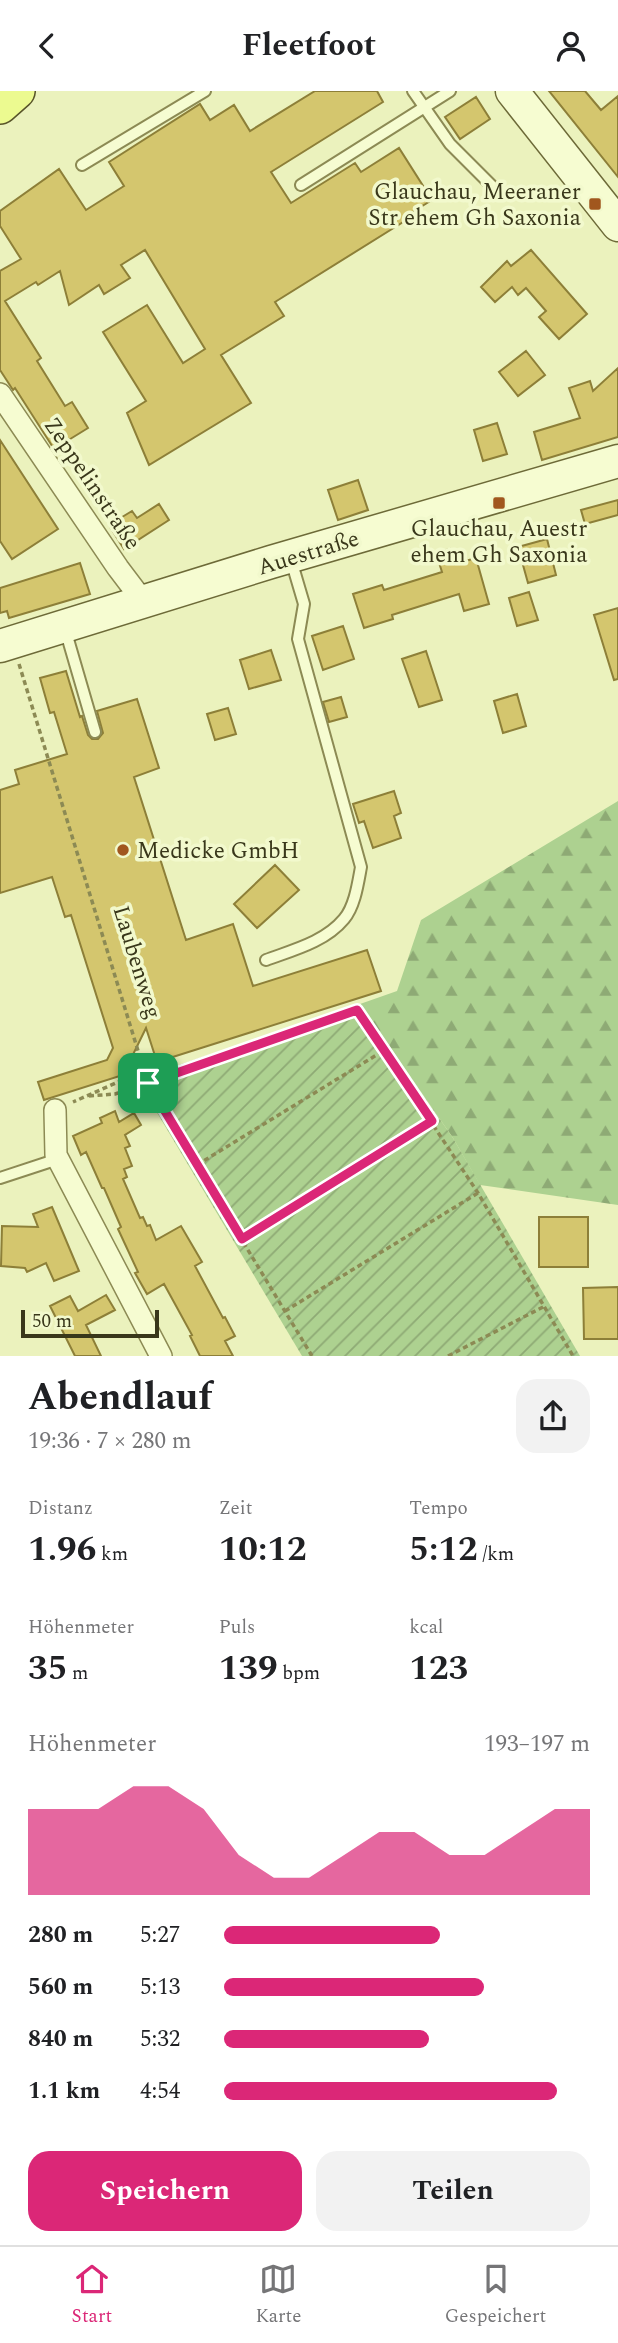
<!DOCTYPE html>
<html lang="de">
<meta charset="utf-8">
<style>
:root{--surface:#fff;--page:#f2f2f2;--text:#202124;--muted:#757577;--line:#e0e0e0;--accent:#db2777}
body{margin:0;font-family:Spectral,serif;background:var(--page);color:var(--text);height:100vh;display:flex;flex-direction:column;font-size:26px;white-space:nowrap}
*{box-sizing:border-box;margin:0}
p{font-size:23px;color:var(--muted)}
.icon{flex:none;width:38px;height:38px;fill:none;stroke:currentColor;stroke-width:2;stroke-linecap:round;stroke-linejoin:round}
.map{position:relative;height:1265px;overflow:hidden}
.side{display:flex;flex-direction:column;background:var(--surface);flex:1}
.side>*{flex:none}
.scale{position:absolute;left:21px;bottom:18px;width:138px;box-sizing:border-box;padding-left:7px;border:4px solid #39371a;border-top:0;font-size:19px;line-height:24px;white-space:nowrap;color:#39371a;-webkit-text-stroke:5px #f2f9cd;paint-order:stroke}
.pin{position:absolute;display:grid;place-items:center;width:60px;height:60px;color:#fff;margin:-30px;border-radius:14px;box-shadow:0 4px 10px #0006}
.round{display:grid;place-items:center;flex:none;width:74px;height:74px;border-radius:21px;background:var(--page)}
.head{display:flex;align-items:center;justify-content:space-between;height:119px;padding:0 28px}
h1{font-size:38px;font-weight:700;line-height:52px}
.figures{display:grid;grid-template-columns:repeat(3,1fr);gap:10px;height:119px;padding:7px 28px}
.figures div{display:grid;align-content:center}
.figures b{font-size:35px;font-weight:700}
.figures small{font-size:19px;font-weight:400}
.figures p{font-size:19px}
.chart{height:196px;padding:14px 28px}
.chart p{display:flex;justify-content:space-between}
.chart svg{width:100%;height:126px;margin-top:7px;fill:var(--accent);opacity:.7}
.cta{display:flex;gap:14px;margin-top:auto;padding:14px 28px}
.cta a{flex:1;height:80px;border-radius:21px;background:var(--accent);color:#fff;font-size:28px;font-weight:700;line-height:80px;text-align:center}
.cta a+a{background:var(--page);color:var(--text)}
ul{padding:0 28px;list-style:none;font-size:23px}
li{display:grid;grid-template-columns:112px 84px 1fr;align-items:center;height:52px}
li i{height:18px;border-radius:9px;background:var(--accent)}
header{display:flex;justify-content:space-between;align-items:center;height:91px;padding:0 28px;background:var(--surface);font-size:32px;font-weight:700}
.menu{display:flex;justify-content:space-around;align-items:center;height:98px;border-top:2px solid var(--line);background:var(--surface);font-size:19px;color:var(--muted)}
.menu a{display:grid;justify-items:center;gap:4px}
.menu .selected{color:var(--accent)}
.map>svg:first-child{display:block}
</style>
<header><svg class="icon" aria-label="back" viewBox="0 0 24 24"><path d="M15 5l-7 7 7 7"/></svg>Fleetfoot<svg class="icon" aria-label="person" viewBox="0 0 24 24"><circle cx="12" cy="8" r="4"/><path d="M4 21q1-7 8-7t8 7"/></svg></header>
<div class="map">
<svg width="618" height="1265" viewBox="0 0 618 1265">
<defs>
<pattern id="forest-firs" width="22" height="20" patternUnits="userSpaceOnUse" patternTransform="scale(1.75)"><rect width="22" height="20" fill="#add190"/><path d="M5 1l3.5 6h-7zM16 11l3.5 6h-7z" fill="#8eaa75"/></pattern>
<pattern id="garden-furrows" width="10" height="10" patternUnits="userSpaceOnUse" patternTransform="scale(1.75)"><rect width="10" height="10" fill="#add190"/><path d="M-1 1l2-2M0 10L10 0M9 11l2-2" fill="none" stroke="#8eaa75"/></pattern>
</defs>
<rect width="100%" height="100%" fill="#ebf2bd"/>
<!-- forest -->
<path fill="url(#forest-firs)" d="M618,710V1114L480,1094L453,1047L360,913L397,900L421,829Z"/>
<!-- garden -->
<path fill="url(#garden-furrows)" d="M360,913L453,1047L580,1265H302L137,988Z"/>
<!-- building -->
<path fill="#d4c66e" stroke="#8d7f38" stroke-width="2" d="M315,0H377L383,11L271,81L291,112L355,72L361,81L399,57L432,109L406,125L408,128L275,211L284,225L221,264L251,312L149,374L127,322L146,310L103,241L147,214L183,272L205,258L145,159L121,174L130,187L104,203L99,194L69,214L60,180L38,194L36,191L5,210L41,267L37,270L65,315L72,311L88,337L54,358L15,297L13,299L0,279V180L21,168L0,135V120L59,78L86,119L124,95L109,71L200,13L210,29L234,14L250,40Z
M549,0H585L601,19L618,5V86Z
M476,6L490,28L460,48L445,26Z
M531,159L587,223L559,248L539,226L546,220L526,197L518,204L512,196L495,211L481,196L507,170L511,175Z
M526,260L545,284L518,305L499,281Z
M618,277V346L542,369L534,341L580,327L569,297L590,290L593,300Z
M497,332L507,363L483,370L474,339Z
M0,349L58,438L12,468L0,450Z
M358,389L368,419L338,429L328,399Z
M618,409V424L585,433L581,419Z
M159,413L169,429L124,458L109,434L132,420L137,427Z
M547,448L556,484L528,492L518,456Z
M450,458L455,473L476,467L489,513L464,520L459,503L392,524L393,528L364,537L353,503L382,494L384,499L442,481L436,462Z
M80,472L90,503L9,527L7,520L0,522V497Z
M529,501L538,529L517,535L509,507Z
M618,517V588L614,589L594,524Z
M343,535L354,568L323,579L312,545Z
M271,559L281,589L249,598L240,569Z
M426,560L442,609L419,616L402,568Z
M66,580L80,626L82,625L88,644L92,648H98L103,642L97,620L137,608L159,677L134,686L186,849L233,833L253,895L367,859L381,900L157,971L146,937L123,984L44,1009L38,991L107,969L113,957L71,824L65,826L52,786L0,802V699L19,693L15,679L67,663L54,621L50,622L40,587Z
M517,603L526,635L503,642L494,610Z
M341,606L347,626L329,631L323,611Z
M228,617L236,643L215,649L207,623Z
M394,700L401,722L394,725L401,747L373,757L364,730L359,732L353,713Z
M275,774L299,799L257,837L234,813Z
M115,1020L119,1031L134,1022L141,1034L125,1044L130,1055L125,1057L132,1075L124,1078L127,1086L123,1088L140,1127L143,1126L147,1135L150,1134L156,1149L181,1135L202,1171L195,1175L223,1227L225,1226L235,1245L225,1250L233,1265H200L190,1245L192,1244L164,1193L147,1203L135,1182L138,1181L118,1138L121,1136L104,1097H102L86,1061L81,1064L73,1045L102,1032L100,1027Z
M52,1116L79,1180L54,1190L46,1172L27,1181L25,1177L1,1175L2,1135L38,1136L33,1123Z
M539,1126H588V1176H539Z
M618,1196V1248H584L583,1197Z
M106,1204L115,1219L86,1234L101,1265H75L50,1215L70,1205L78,1220Z"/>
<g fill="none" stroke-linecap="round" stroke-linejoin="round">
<!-- lane casing -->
<g stroke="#8c8a54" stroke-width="14">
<path id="lane" d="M413,0L450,53L501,104
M82,74L205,0
M301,94L450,0
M65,538L95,641
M266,869C293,859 325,851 344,828C355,815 358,792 361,776L298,548L304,513L291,469
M0,1087L58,1068"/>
</g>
<!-- street casing -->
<g stroke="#8c8a54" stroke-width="24">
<path id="street" d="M0,303L118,477L143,510
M55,1019L56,1064L161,1265"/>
</g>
<!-- secondary casing -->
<g stroke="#6d6a38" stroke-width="35">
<path id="secondary" d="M512,0L618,134
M0,555L271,471L618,370"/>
</g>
<!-- primary casing -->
<g stroke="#585429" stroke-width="38">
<path id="primary" d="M0,15L17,0"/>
</g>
<!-- path -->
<path stroke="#8c8a54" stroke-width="3.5" stroke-dasharray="5 3.5" stroke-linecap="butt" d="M19,573L139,963L134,984L73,1011
M89,1005L115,1003L147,992
M197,1074L383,960
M242,1148L432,1030
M285,1220L478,1102
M312,1265L147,992L357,919L478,1102L573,1265
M448,1265L545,1215"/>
<!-- lane -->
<use href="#lane" stroke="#f6fcd1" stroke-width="10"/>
<!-- street -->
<use href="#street" stroke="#f6fcd1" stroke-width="21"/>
<!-- secondary -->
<use href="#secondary" stroke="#f6fcd1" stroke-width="32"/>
<!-- primary -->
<use href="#primary" stroke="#ecfa90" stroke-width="35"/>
</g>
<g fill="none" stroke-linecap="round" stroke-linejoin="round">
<!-- route casing -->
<g stroke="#fff" stroke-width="14">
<path id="route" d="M357,919L432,1030L242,1148L148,992Z"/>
</g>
<!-- route -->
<use href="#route" stroke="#db2777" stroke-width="9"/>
</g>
<!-- markers -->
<g fill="#a1571e" stroke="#f2f9cd" stroke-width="2.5">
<rect x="588" y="106" width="14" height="14" rx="3.5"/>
<rect x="492" y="405" width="14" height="14" rx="3.5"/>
<circle cx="123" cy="759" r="7"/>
</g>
<g text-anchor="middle" stroke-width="7" stroke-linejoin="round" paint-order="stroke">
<!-- poi labels -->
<g font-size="23" fill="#39371a" stroke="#f2f9cd" text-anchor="end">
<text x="581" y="108">Glauchau, Meeraner<tspan x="581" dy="26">Str ehem Gh Saxonia</tspan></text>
<text x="499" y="445" text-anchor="middle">Glauchau, Auestr<tspan x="499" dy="26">ehem Gh Saxonia</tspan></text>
<text x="137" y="767" text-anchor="start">Medicke GmbH</text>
</g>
<!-- street labels -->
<g font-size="23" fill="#39371a" stroke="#f2f9cd">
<text transform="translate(93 392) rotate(56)" y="8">Zeppelinstraße</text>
<text transform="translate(308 461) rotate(-17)" y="8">Auestraße</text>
<text transform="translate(138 871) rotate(73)" y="8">Laubenweg</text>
</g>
</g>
</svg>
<div class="scale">50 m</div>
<div class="pin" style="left:148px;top:992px;background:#1e9e55"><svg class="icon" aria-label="arrive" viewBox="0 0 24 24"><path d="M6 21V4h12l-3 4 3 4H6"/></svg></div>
</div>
<section class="side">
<div class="head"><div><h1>Abendlauf</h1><p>19:36 · 7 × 280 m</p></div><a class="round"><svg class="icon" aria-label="share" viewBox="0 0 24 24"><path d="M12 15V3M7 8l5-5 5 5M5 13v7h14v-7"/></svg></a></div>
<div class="figures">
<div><p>Distanz</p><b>1.96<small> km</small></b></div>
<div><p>Zeit</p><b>10:12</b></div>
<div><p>Tempo</p><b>5:12<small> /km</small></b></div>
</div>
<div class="figures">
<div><p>Höhenmeter</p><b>35<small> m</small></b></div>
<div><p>Puls</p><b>139<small> bpm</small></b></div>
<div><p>kcal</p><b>123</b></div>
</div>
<div class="chart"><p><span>Höhenmeter</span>193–197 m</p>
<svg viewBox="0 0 160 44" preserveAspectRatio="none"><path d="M0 44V14L10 14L20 14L30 6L40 6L50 14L60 30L70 38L80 38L90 30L100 22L110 22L120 30L130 30L140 22L150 14L160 14V44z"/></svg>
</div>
<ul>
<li><b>280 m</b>5:27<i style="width:59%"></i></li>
<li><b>560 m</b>5:13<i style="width:71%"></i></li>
<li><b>840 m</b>5:32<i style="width:56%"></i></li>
<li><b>1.1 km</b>4:54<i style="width:91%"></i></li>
</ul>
<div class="cta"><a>Speichern</a><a>Teilen</a></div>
</section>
<nav class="menu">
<a class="selected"><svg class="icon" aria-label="home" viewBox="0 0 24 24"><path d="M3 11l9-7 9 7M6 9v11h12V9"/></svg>Start</a>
<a><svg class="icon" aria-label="map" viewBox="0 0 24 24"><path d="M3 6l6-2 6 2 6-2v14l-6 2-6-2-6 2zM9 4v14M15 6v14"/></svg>Karte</a>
<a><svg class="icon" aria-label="saved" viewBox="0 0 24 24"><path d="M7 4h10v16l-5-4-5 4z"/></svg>Gespeichert</a>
</nav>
